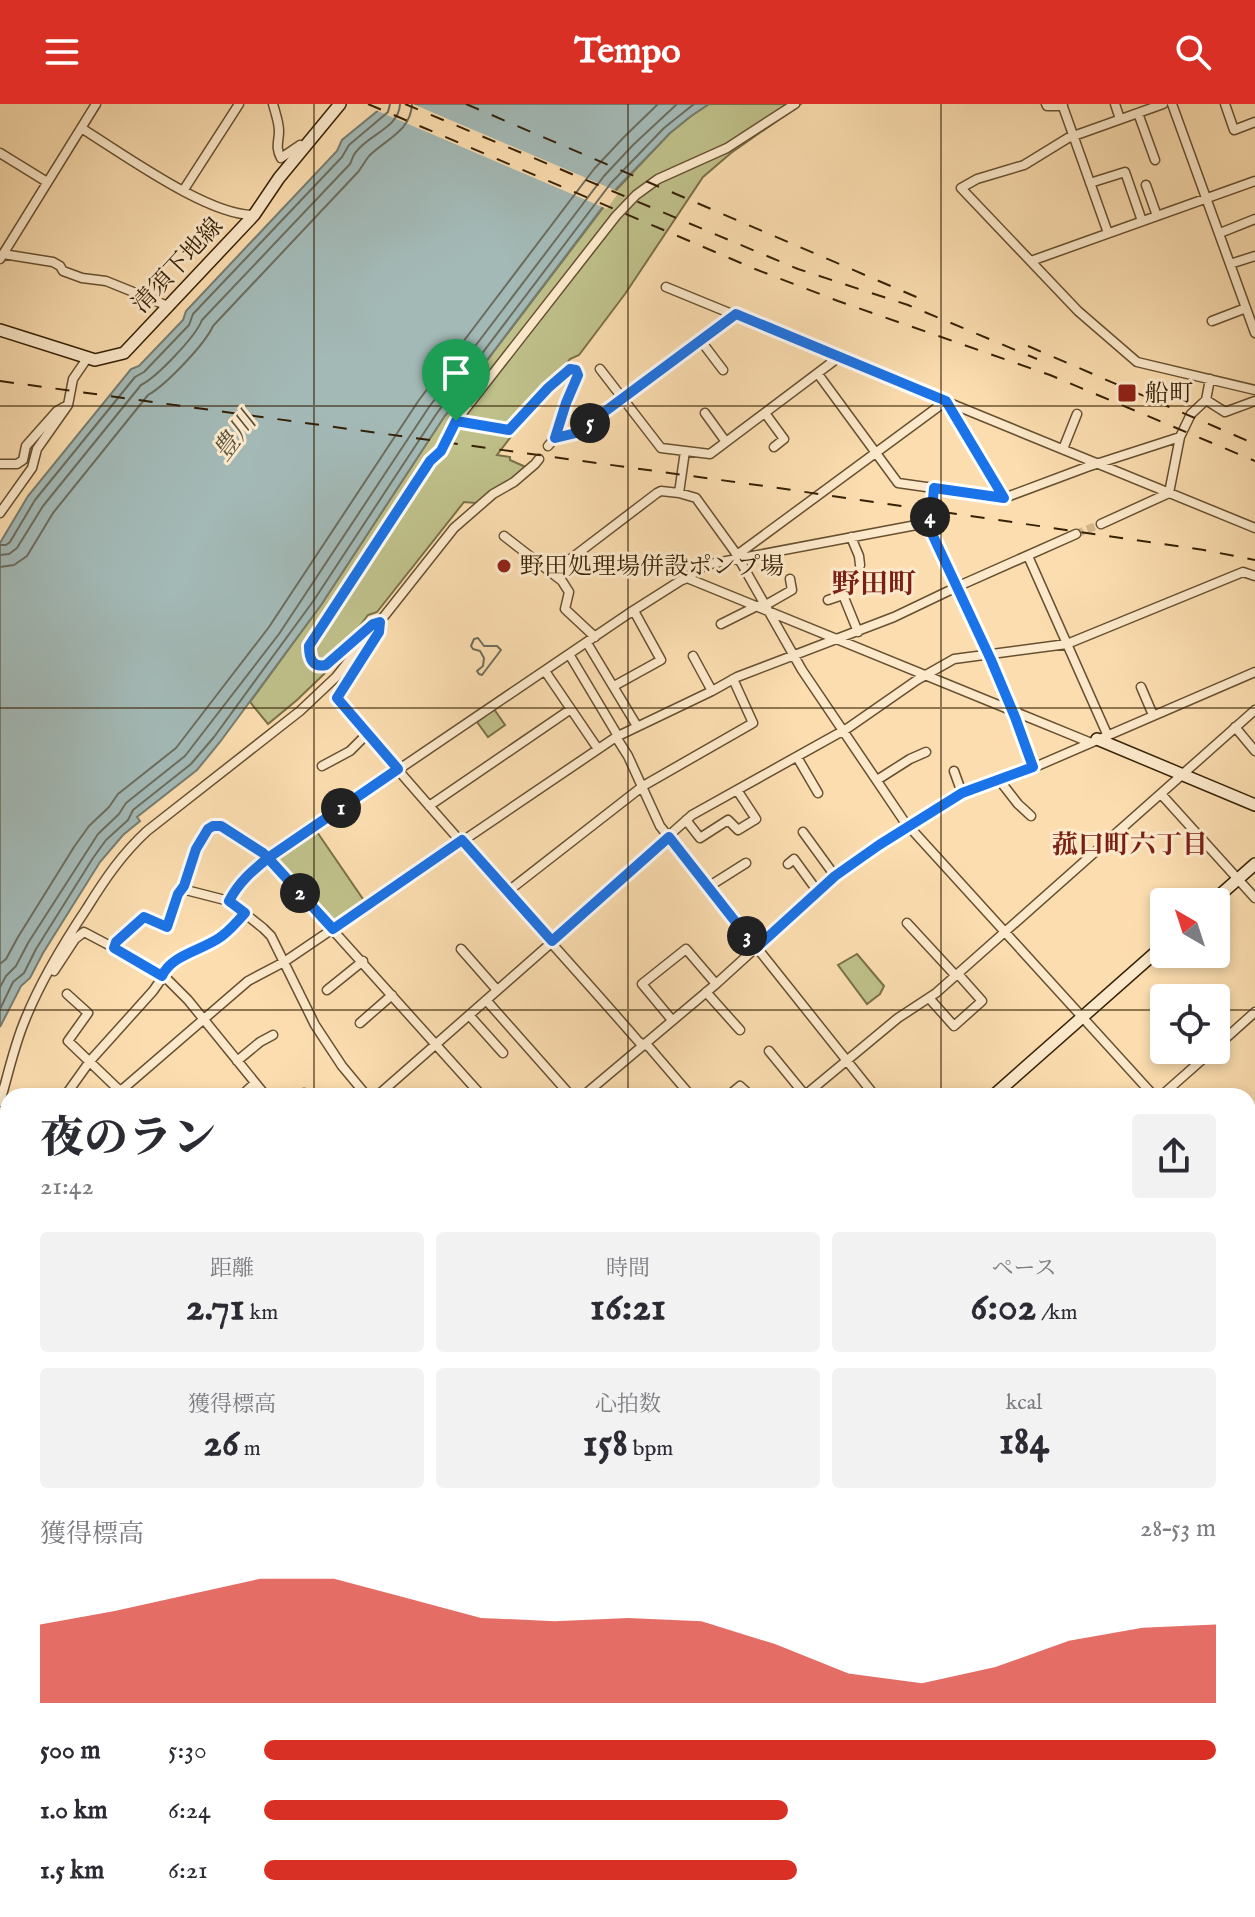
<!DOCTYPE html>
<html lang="ja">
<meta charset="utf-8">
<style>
:root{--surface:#fff;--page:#f2f2f3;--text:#2b2b33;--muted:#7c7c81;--accent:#d93025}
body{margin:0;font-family:"IM FELL English","Noto Serif JP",serif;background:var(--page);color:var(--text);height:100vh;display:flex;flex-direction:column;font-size:30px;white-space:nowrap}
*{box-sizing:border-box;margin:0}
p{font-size:26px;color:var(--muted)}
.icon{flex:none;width:44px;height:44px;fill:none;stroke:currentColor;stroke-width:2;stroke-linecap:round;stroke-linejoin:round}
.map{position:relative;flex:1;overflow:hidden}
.sheet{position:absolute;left:0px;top:984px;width:1256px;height:830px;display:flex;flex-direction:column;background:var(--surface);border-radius:24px 24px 0 0;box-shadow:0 4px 12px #0003}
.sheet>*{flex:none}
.needle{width:52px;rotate:321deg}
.fabs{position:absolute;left:1150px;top:784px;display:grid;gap:16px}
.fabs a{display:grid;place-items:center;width:80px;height:80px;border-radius:8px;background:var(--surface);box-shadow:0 4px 12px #0003;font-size:40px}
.pin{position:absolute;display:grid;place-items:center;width:68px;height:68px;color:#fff;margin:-82px -34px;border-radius:50% 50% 50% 0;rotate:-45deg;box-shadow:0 0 8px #0007}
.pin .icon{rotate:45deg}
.km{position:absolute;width:40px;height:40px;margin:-20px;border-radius:50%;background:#222;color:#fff;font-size:22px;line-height:40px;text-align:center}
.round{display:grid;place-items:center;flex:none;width:84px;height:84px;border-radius:8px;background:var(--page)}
.summary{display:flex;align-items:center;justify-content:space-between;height:136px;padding:0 40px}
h1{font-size:44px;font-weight:800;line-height:60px}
.stats{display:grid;grid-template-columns:repeat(3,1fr);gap:12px;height:136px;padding:8px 40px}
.stats div{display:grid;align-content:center;border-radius:8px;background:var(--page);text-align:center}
.stats b{font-size:40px;font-weight:800}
.stats small{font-size:22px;font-weight:400}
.stats p{font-size:22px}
.chart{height:224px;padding:16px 40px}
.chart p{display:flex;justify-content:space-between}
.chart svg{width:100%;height:144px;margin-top:8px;fill:var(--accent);opacity:.7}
ul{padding:0 40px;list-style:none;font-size:26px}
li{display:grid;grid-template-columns:128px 96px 1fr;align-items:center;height:60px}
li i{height:20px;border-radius:10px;background:var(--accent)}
header{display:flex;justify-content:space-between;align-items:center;height:104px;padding:0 40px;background:var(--accent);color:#fff;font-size:36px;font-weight:800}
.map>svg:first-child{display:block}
</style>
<header><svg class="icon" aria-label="menu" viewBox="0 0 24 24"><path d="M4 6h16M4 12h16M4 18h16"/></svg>Tempo<svg class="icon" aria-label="search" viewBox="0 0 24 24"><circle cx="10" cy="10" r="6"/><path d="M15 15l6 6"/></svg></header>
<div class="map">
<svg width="1255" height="1813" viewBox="0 0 1255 1813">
<rect width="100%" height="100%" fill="#fbddaf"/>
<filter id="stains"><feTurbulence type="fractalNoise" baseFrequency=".0025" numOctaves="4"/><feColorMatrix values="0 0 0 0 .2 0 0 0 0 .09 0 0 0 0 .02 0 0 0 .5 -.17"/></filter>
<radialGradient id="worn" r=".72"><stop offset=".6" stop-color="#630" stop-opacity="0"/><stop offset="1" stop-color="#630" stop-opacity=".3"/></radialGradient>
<!-- green -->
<path fill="#bfc08a" stroke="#7a7048" stroke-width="2" d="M709,0H801L731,49L703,73L625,190L579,251L570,255L497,351L510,353V356L528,364L476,399L464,398L377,508L368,511L324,570L297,596L268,620L250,598L321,501L444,313L618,84L670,29L691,12Z
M494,605L505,621L488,633L477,618Z
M315,725L365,798L333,821L276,756V752Z
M857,850L884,882L880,890L867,900L838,861Z"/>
<!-- water -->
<path fill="#a3b9b6" stroke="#777c6f" stroke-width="2" d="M386,0H709L691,12L670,29L617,84L444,313L321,501L220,638L197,666L137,713L140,717L123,731L100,758L43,849L30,874L21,882L0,923V439L28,392L131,265L139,262L183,216L186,207L337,47L342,36Z"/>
<!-- pier -->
<path fill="#fbddaf" d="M380,0H413L619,88L607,105L373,5Z"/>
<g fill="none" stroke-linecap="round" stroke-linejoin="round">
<!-- shore -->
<path stroke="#6c6d5e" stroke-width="2" d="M0,441H6L10,438L35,396L135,273L144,268L189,221L193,210L342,53L349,41L388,8L390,0
M0,451L9,450L17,444L43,402L141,281C157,273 196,232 202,216L350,60C352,56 353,51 356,48C369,30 399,24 400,0
M0,463L14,461L27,452L53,409L148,291C166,281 205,240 213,222L358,68C362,63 365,57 369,52C386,35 411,27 412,0
M478,534L484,542H497L501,546L482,571L479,570L477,567L483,562L484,554L480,547L473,545L471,542L474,535Z
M0,860L6,855L18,833L74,743L89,722L109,703L118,690L176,644L269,523L419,296L594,65L624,33L658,0
M0,883L6,872L16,862L28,839L98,730L119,710L126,699L185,652L279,530L429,303L604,72L633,41L677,0
M0,905L13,878L24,869L36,845L93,754L106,736L128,716L133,706L191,660L214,633L314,496L437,309L611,79L664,24L694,0"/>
<!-- stream -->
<path stroke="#777c6f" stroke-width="2" d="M1248,1546L1255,1538
M1056,1806L1064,1813
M353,1813L361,1806"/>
<!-- street-tunnel -->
<path stroke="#d4b78d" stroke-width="8" stroke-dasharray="8 4" stroke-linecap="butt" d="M1076,430L1101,420"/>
<!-- street casing -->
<g stroke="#675030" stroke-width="11">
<path id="street" d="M273,0C275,8 279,18 279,27C279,38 275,43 281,54L300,41L302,45
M1046,0L1047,2H1063
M1062,0L1108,129
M1115,0L1120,15
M1163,0L1068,34L1024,61L977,75L961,84L1078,207L1137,258L1255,286
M1172,0L1255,229
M1225,0L1234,26L1255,18
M1138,9L1155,56
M81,24C122,49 208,112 254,111
M0,49L47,78
M1090,79L1125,68L1142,117
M1146,81L1157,112
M183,87L239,0
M1220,129L1255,115
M3,150L53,158L60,162L63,167L82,174L106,177L168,202
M0,155L96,0
M1031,157L1255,77
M1230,160L1255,152
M666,183L1255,424
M1212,217L1246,204
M701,237L723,266
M600,265L661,344L710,350L839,253
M818,270L898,379L1004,394L1087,363L1180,333
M1206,296L1225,308L1255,297
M705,309L726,338
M765,309L784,335L774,343
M555,334L576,329L581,326L736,210
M548,342L555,334L566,299L578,271L576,266L570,265L536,295L509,326L456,317L616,112L636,91L658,75L727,44L795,0
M1063,345L1077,310
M0,360H17L23,356L26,342L57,307L64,303
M679,389L685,347
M0,409L32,364L37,345L68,301L73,275L88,253
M927,419L932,406L934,384
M1101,420L1169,389L1180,333L1191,310L1206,296L1210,275
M504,432L562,477L569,488L565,505L595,533
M851,433L859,452L860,461
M737,451L946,297L1004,394
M1028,452L1107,630
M552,469L657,389L661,387L679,389L696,394L735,448L802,566L904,717L1154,992
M687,474L705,461L927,419L991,556L1015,613L1033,663
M828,496L843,491L858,528
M764,502L792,486L790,475
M380,518L379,528L337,594C434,712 539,823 639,938L649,943L691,992
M721,520L757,502
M372,521L326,561C313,564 309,554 309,542L430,357C445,343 445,333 456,317
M587,539L637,622
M569,550L618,632
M693,552L712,587
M545,567L598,645
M614,582L661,556L634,507
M1141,583L1153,611
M1235,623L1255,647
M616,633L628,652L660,722L875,992
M797,653L818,689
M322,662L350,647L367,630
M954,667L962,689
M877,676L910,655L926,648
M1000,677L1018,700L1031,712
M1161,690L1255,794
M429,702L571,605
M686,716L700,734L728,716L738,726L756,715L737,686
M803,728L835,772
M788,760L794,755L818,788
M708,783L746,759
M182,785L229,797
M507,788L643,682L753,619L733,575
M907,819L956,872
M114,844L116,838L144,813L167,823L178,790L184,782L196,745L208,725L213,722H221L268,754L482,992
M461,845L497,886
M54,867L75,835L84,828L139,857L167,875L188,896L266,992
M327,886L363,857
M706,888L740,926
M67,890L88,909L68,937L117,984L131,992
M929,894L954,922L982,897L958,870
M486,896L571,992
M469,911L503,949
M672,916L642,880L686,845L716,880
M360,919L392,891
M1216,943L1255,908
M769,947L805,991
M237,957L260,938L273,931
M65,992L90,957L153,887L160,877L164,866L198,844L218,835L245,809
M119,992L124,984L248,877L284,858L616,633L712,587L737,573L894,513L961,481L1076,430
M241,992L255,979
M301,992L304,989
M367,992L342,962L315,921L271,832L263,824L229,797L239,780L268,754L628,510L680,477L687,474L1089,638
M377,992L666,738L674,727L692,711L848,624L917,576L954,555L1067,540L1243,468L1255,472
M583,992L716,880L835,772L904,725L962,689L1021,669L1255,568
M728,992L740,982L751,992
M804,992L898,914L936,889L1255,606
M1161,992L1213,946
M0,998C8,971 14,942 25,916C41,876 63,840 87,804C105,775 122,750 147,727L300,607L336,573L454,424L493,390L514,378L535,360L539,355
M1248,1029L1255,1036
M1248,1079L1255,1072
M0,1093L8,1083
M1248,1093L1255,1101
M0,1173L8,1178
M1248,1212L1255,1204
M0,1219L8,1207
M0,1250L8,1255
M1248,1267L1251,1270
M0,1281L8,1286
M0,1353L8,1344
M1248,1365L1255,1371
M1248,1430L1255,1422
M0,1463L8,1472
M0,1487L8,1480
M1248,1539L1255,1531
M1248,1574L1255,1580
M0,1593L8,1589
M0,1660L8,1670
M0,1706L8,1699
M126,1806L134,1813
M303,1806L309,1813
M483,1806L489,1813
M644,1806L652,1813
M879,1806L887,1813
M1001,1806L1010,1813
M1229,1806L1238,1813
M271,1813L279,1806
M435,1813L443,1806
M502,1813L504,1806
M585,1813L590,1806
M779,1813L785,1806
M922,1813L928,1806
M1016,1813L1022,1806
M1211,1813L1217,1806"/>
</g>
<!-- secondary casing -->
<g stroke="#362105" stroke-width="14">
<path id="secondary" d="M0,226L95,256L124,249L254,111L279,74L340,0
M1097,635L1255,701
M1212,798L1255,760
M993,992L1164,841
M0,1265L8,1270
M1248,1649L1255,1641
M1248,1662L1255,1654
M761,1806L770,1813
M70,1813L78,1806
M1109,1813L1115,1806
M1122,1813L1127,1806"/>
</g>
<!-- street -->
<use href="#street" stroke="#fce9cb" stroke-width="8"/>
<!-- secondary -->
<use href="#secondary" stroke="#fce9cb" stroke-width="11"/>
<!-- rail -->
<path stroke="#362105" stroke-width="2" stroke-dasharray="14 14" stroke-linecap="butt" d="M368,0L755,165L838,197L1050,271L1255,357
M405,0L798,165L908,201L1037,255
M466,0L921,195
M1028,242L1255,340
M0,277L764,382L1204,446L1255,456"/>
</g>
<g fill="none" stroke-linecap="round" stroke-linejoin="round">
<!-- route casing -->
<g stroke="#fff" stroke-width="16">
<path id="route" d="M456,317L441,347L430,357L309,542C309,554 312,564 326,561L373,520L380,518L379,528L337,594L398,665L268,754C252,767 239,778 229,797L245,809C238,817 230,826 222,832C204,846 172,850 162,872L114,844L116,838L144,813L167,823L178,790L184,782L196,745L208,725L213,722H221L263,749L268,754L333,825L462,736L552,837L669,733L756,844L835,772L879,741L962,689L1033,663L1015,613L991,556L927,419L932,406L934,384L1004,394L946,297L736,210L576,329L555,334L566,299L578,271L576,266L570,265L548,284L509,326L456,317"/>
</g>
<!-- route -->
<use href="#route" stroke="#1a73e8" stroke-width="10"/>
</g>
<!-- grid -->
<path fill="none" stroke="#362105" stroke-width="2" stroke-opacity="0.55" d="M314,0V992M628,0V992M941,0V992M0,302H1255M0,604H1255M0,906H1164M1216,906H1255M0,1209H8M1248,1209H1255M0,1511H8M1248,1511H1255M314,1806V1813M628,1806V1813M941,1806V1813"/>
<!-- markers -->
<g fill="#8f2418" stroke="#fce9cb" stroke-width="3">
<rect x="1117" y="279" width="20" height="20" rx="4"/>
<circle cx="504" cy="462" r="8"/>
</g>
<g text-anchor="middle" stroke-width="6" stroke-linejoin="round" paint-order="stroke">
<!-- street labels -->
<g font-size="24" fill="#362105" stroke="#fce9cb">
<text transform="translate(177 161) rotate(-47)" y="8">清須下地線</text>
</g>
<!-- poi labels -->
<g font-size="24" fill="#362105" stroke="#fce9cb" text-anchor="start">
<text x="1145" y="297">船町</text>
<text x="520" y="470">野田処理場併設ポンプ場</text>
</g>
<!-- water labels -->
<g font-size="26" font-style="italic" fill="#574f3a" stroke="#fce9cb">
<text transform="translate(234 332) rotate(-53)" y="9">豊川</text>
</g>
<!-- neighbourhood labels -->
<g font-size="26" font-weight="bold" fill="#7a1f14" stroke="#fce9cb">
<text x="1130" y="749">菰口町六丁目</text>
</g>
<!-- quarter labels -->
<g font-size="28" font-weight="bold" fill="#7a1f14" stroke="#fce9cb">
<text x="874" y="489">野田町</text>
</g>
</g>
<rect width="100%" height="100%" filter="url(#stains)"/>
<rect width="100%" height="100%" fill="url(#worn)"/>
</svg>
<div class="fabs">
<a><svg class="needle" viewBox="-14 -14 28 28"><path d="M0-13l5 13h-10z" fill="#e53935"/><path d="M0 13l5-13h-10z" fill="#7c7c81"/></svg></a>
<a><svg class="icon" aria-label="locate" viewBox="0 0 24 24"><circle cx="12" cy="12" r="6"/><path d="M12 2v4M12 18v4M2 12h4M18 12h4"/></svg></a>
</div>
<div class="pin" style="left:456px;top:317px;background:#1e9e55"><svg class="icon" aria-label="arrive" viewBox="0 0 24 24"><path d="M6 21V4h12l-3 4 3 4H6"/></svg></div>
<b class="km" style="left:341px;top:704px">1</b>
<b class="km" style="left:300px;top:789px">2</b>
<b class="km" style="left:747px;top:832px">3</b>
<b class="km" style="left:930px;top:413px">4</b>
<b class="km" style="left:590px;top:319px">5</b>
<section class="sheet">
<div class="summary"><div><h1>夜のラン</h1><p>21:42</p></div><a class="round"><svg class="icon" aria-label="share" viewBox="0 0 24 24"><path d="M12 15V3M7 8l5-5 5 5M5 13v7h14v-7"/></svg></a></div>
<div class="stats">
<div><p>距離</p><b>2.71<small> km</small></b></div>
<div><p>時間</p><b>16:21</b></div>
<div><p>ペース</p><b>6:02<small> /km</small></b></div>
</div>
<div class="stats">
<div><p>獲得標高</p><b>26<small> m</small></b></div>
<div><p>心拍数</p><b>158<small> bpm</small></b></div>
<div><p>kcal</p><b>184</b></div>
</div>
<div class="chart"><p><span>獲得標高</span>28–53 m</p>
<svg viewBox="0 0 160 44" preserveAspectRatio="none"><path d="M0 44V20L10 16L20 11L30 6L40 6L50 12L60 18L70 19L80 18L90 19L100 26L110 35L120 38L130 33L140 25L150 21L160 20V44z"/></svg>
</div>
<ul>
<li><b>500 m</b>5:30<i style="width:100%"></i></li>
<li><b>1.0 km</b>6:24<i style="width:55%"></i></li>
<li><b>1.5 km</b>6:21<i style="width:56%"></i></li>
</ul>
</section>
</div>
